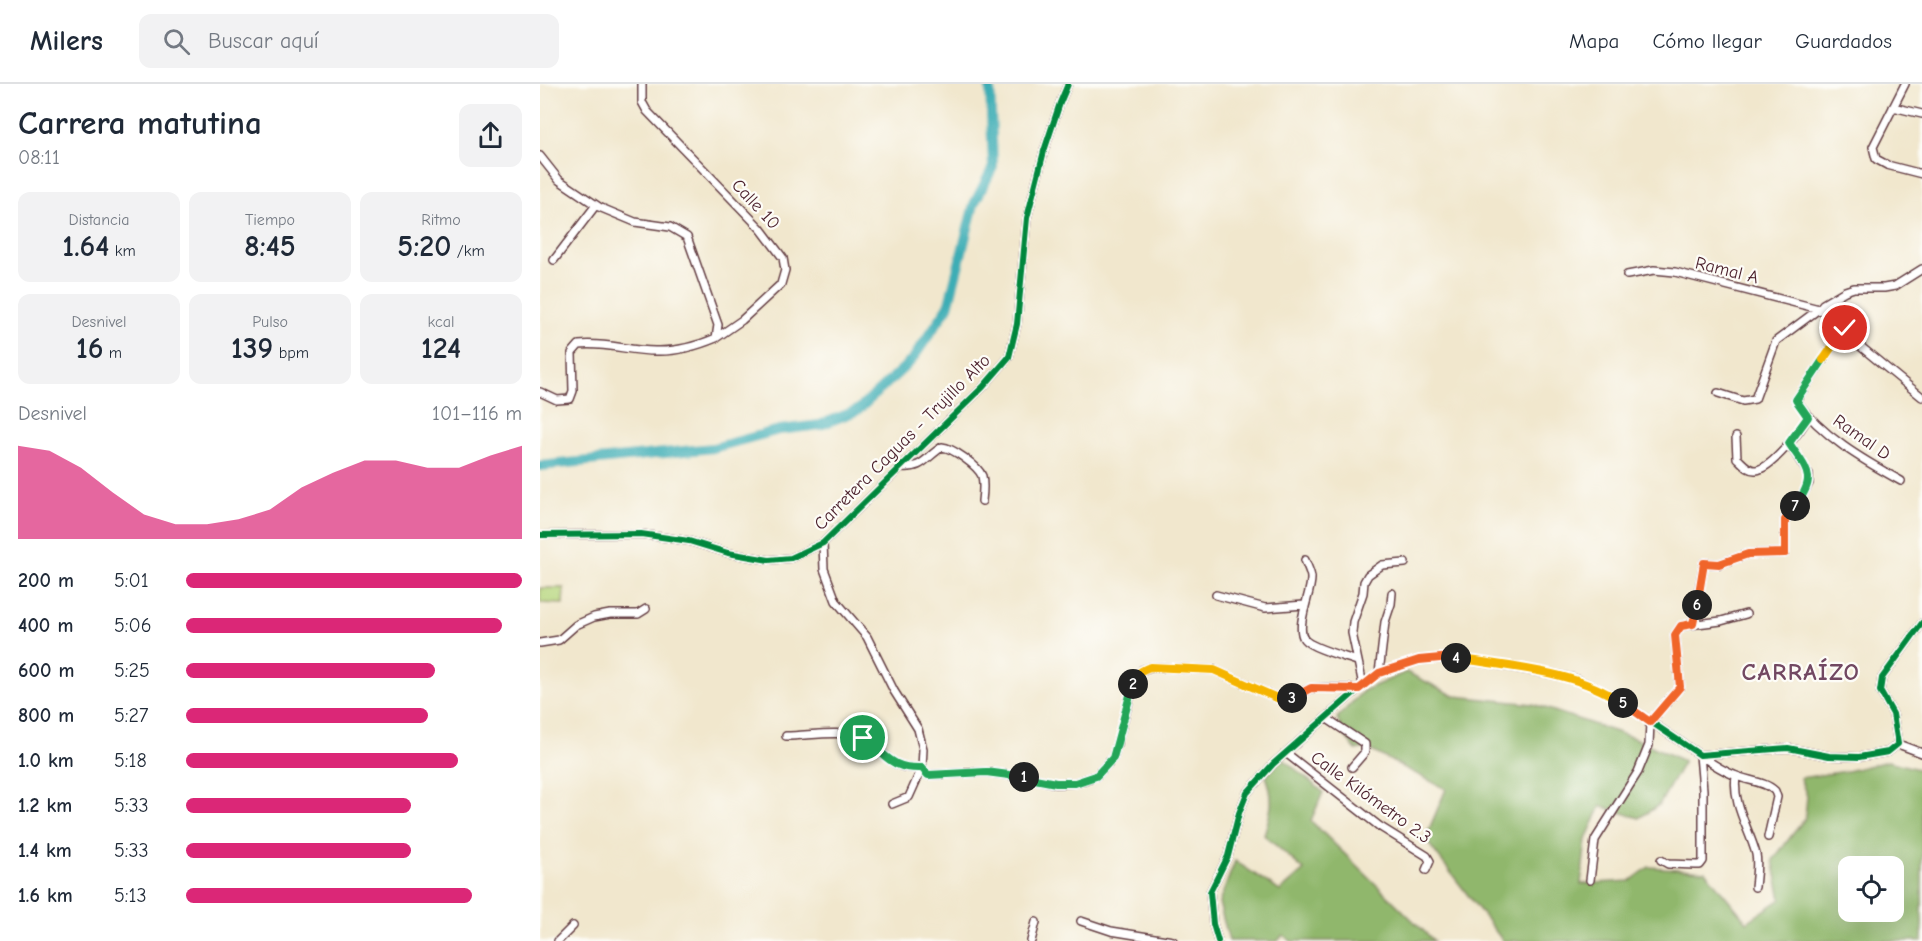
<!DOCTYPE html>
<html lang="es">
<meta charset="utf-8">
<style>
:root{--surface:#fff;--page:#f2f2f3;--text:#1f2937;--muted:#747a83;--line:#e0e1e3;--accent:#db2777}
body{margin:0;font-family:"Comic Neue",sans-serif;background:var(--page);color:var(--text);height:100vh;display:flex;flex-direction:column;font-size:22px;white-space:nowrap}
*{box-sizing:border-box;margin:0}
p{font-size:20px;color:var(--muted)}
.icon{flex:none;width:33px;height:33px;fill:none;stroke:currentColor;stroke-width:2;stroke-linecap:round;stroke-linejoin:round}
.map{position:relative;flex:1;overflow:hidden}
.panel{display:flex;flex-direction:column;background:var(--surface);width:540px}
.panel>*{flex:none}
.controls{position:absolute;left:1298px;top:772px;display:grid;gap:12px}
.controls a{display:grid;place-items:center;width:66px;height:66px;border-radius:12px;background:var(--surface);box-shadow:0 6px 24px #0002;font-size:30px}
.pin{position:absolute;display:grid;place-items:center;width:51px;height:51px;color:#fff;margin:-26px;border:3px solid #fff;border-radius:50%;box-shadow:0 2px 6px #0007}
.km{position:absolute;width:30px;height:30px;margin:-15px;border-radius:50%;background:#222;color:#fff;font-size:16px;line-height:30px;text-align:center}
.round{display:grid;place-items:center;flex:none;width:63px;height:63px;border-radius:12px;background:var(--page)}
.head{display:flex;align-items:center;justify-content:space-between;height:102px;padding:0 18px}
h1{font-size:33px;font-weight:800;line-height:45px}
.figures{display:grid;grid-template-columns:repeat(3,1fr);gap:9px;height:102px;padding:6px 18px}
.figures div{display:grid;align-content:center;border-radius:12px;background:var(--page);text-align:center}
.figures b{font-size:30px;font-weight:800}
.figures small{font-size:16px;font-weight:400}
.figures p{font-size:16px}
.chart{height:168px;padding:12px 18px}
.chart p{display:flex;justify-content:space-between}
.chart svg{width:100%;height:108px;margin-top:6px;fill:var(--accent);opacity:.7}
ul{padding:0 18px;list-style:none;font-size:20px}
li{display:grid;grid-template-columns:96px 72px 1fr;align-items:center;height:45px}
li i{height:15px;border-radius:8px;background:var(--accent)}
header{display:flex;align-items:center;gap:36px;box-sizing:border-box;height:84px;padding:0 30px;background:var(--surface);border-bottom:2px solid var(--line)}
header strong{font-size:28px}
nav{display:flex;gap:33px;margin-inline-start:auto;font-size:21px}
.search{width:420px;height:54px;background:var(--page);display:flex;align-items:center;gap:15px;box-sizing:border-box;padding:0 21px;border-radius:12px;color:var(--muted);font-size:22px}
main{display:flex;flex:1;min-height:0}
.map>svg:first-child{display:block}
</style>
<header>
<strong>Milers</strong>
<div class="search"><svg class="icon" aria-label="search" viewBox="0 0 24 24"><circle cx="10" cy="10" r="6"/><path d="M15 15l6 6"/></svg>Buscar aquí</div>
<nav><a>Mapa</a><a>Cómo llegar</a><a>Guardados</a></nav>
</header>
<main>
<section class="panel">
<div class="head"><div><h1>Carrera matutina</h1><p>08:11</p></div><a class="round"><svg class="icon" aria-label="share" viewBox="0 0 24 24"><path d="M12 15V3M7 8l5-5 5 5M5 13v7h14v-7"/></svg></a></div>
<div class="figures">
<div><p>Distancia</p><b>1.64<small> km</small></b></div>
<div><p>Tiempo</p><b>8:45</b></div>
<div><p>Ritmo</p><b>5:20<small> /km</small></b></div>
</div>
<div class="figures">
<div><p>Desnivel</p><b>16<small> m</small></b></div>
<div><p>Pulso</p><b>139<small> bpm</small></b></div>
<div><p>kcal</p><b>124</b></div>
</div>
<div class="chart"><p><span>Desnivel</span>101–116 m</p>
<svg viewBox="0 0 160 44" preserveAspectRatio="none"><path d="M0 44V6L10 8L20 15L30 25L40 34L50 38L60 38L70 36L80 32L90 23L100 17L110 12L120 12L130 15L140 15L150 10L160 6V44z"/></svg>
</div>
<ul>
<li><b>200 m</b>5:01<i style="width:100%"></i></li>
<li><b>400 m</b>5:06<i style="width:94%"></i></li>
<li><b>600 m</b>5:25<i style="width:74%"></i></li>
<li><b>800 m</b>5:27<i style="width:72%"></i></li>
<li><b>1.0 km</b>5:18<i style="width:81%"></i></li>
<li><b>1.2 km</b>5:33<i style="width:67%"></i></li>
<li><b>1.4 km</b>5:33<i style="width:67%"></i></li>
<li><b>1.6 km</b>5:13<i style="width:85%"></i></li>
</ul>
</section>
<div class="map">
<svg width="1382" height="857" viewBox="0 0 1382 857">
<rect width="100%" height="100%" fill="#fdfcf7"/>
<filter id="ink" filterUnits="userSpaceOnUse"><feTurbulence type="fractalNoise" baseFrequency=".0167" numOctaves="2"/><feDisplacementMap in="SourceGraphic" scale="12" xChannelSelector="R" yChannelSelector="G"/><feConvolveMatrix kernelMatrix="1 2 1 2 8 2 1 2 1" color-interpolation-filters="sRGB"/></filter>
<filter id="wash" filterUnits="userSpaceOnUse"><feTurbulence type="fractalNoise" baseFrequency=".008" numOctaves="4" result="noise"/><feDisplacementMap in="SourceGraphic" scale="24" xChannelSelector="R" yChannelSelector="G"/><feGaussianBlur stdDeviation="1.35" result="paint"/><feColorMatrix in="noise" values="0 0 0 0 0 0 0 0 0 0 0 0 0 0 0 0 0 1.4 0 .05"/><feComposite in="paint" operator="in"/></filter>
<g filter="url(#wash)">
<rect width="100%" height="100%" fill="#f1e7cd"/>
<!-- green -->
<path fill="#b6d67d" stroke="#807a54" stroke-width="1.5" d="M0,504H24L23,520L0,519Z"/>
<!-- forest -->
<path fill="#90b76c" stroke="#6d6b4c" stroke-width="1.5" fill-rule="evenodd" d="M866,588L915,612L993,620L1094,654L1144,677L1119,721L1099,734L1061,722L1046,755L1041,800L1090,797L1109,783L1165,787L1207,838L1241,815L1233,776L1265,734L1267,712L1260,694L1307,687L1348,677L1382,686V857H963L885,755L906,705L826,664L816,666L802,648L797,634L823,607ZM1308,783H1353V828H1308Z
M742,674L783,708L771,737L894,857H751L743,851L738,857H689L679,819L695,777L740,807L764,786L724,751C731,727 735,716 726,692Z"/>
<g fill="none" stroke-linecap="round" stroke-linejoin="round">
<!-- river -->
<path stroke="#3cadb5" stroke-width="10" d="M0,382L173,364L239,346L280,341L318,326L372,276L408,223L434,120L453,83L450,0"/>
</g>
</g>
<g filter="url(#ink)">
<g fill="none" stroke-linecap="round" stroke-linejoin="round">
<!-- minor casing -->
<g stroke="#633d43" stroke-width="10">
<path id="minor" d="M102,0V18L107,27L221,145L243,174L245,186L241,200L202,236L176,254
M1365,0L1333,63L1336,75L1347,81L1382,90
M1353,23L1382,30
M0,72L19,96L59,123L95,138L130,143L147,153L178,241L176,254C157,262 136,268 115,267C89,267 65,258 39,261L32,269L33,307L30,315L17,316L0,308
M14,176L56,121
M1087,191L1114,186L1135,188L1279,225L1298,235L1320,262L1382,313
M1305,244L1256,316C1281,352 1323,376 1361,397
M1178,309L1203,317L1215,315L1236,257L1279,225L1283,220L1305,207L1314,204H1344L1355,202L1382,185
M1196,353L1197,374C1203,379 1208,387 1216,386C1232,384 1261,347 1268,333
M361,383C383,385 385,374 402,363C413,364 438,382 442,392C444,400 443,409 442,417
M0,451L101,450L149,457L188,469L229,476L251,474L283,459L443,303L469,273L477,240L487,134L504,67L520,19L528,0
M283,459L284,485L296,517L327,553L354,607L378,645L383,665L382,684L369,713L352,720
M765,476C767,482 771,489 771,494C772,507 755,542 764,555C771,564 806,573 817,577
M676,511L725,524L764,521
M1153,540L1164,479L1179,480L1208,470L1245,469V436L1261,414L1269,399V391L1249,359
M0,559L19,556L36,541L54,533L70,530H98L106,525
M839,589L845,538L851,520L852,509
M823,601L812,549L813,538L823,509L824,498L828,491L842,481L865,479
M786,634L825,660V668L812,683
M246,652C269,652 301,645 322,654C349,665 342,685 382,684
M1358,660L1382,669
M746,669L839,742L887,772L890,777L886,786
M1160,671C1171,679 1181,686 1194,691C1207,697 1225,697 1235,707L1237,713L1228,753
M382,684L388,691L446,688L496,695L516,700L535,699L556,692L573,674L596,592L602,586L611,583L674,586L737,614C759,617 759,606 774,604C789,603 804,604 819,605
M1196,692C1192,720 1209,744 1216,770C1218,780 1216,792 1215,803
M1121,776L1128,780L1156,781H1160L1163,777V706L1160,671
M1050,796L1055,756L1098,688L1109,661L1110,638L1140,603L1135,551L1141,542L1181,537L1206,530
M541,837L571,847L633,857
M18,857L33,842
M491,857L496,838
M678,857L673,840L670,808L688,772L699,729L707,709L733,680L823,601L839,589L879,576L911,573L1034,594L1071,611L1160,671L1248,664L1289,672L1319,673L1348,668L1358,660L1353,630L1340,607L1342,594L1382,539"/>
</g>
<!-- minor -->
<use href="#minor" stroke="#fff" stroke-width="7"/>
<!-- cycleway casing -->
<g stroke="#fdfcf7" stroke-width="10">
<path id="cycleway" d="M0,451L101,450L149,457L188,469L229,476L251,474L283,459L443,303L469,273L477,240L487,134L504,67L520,19L528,0
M678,857L673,840L670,808L688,772L699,729L707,709L733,680L823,601L839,589L879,576L911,573L1034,594L1071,611L1160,671L1248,664L1289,672L1319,673L1348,668L1358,660L1353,630L1340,607L1342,594L1382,539"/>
</g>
<!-- cycleway -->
<use href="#cycleway" stroke="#00873e" stroke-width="6"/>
</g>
</g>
<g fill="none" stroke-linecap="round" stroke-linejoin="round" filter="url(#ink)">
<!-- split-1 casing -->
<g stroke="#fff" stroke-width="12">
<path id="split-1" d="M323,654C347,670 349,685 382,684L388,691L446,688L484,693"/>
</g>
<!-- split-2 casing -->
<g stroke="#fff" stroke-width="12">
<path id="split-2" d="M484,693L516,699H535L556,692L573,674L593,600"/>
</g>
<!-- split-3 casing -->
<g stroke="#fff" stroke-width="12">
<path id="split-3" d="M593,600C596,590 600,586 611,583L674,586L737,614L748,616L752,614"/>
</g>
<!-- split-4 casing -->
<g stroke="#fff" stroke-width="12">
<path id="split-4" d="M752,614L771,604L819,605L839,589L851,585L879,576L911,573L916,574"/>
</g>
<!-- split-5 casing -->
<g stroke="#fff" stroke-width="12">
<path id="split-5" d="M916,574C971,583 1037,587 1083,619"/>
</g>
<!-- split-6 casing -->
<g stroke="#fff" stroke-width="12">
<path id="split-6" d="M1083,619L1110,638L1140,603L1135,551L1141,542L1153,540L1157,521"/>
</g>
<!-- split-7 casing -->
<g stroke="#fff" stroke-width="12">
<path id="split-7" d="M1157,521L1164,479L1179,480L1208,470L1245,469V436L1255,422"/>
</g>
<!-- split-8 casing -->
<g stroke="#fff" stroke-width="12">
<path id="split-8" d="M1255,422C1278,392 1267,387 1249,359L1268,333L1256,316L1283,276"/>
</g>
<!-- split-9 casing -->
<g stroke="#fff" stroke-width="12">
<path id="split-9" d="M1283,276L1305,244"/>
</g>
<!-- split-1 -->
<use href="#split-1" stroke="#22a559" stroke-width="8"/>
<!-- split-2 -->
<use href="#split-2" stroke="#22a559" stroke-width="8"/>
<!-- split-3 -->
<use href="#split-3" stroke="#f5b400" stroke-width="8"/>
<!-- split-4 -->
<use href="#split-4" stroke="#f0652b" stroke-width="8"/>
<!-- split-5 -->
<use href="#split-5" stroke="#f5b400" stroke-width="8"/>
<!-- split-6 -->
<use href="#split-6" stroke="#f0652b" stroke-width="8"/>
<!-- split-7 -->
<use href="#split-7" stroke="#f0652b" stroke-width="8"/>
<!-- split-8 -->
<use href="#split-8" stroke="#22a559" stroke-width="8"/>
<!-- split-9 -->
<use href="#split-9" stroke="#f5b400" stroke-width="8"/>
</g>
<g text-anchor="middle" stroke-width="4.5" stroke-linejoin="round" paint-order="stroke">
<!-- street labels -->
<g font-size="18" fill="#4a1f2b" stroke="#fdfcf7">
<text transform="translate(216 120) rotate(47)" y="6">Calle 10</text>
<text transform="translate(1187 186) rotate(14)" y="6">Ramal A</text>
<text transform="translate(1322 353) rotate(35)" y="6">Ramal D</text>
<text transform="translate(362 358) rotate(-45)" y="6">Carretera Caguas - Trujillo Alto</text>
<text transform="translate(831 713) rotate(36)" y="6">Calle Kilómetro 2.3</text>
</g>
<!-- district labels -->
<g font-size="24" font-weight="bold" letter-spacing="1.5" fill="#724862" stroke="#fdfcf7">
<text x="1261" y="596">CARRAÍZO</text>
</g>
</g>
</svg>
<div class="controls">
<a><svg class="icon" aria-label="locate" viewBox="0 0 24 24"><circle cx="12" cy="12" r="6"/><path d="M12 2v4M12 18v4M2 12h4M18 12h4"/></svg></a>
</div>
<div class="pin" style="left:323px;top:654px;background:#1e9e55"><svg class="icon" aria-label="arrive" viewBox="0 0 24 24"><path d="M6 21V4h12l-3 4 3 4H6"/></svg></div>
<div class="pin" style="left:1305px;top:244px;background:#d93025"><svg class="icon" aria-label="check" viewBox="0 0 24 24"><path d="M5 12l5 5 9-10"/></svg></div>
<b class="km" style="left:484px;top:693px">1</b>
<b class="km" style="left:593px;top:600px">2</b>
<b class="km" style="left:752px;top:614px">3</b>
<b class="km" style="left:916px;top:574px">4</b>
<b class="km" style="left:1083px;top:619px">5</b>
<b class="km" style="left:1157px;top:521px">6</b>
<b class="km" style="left:1255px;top:422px">7</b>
</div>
</main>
